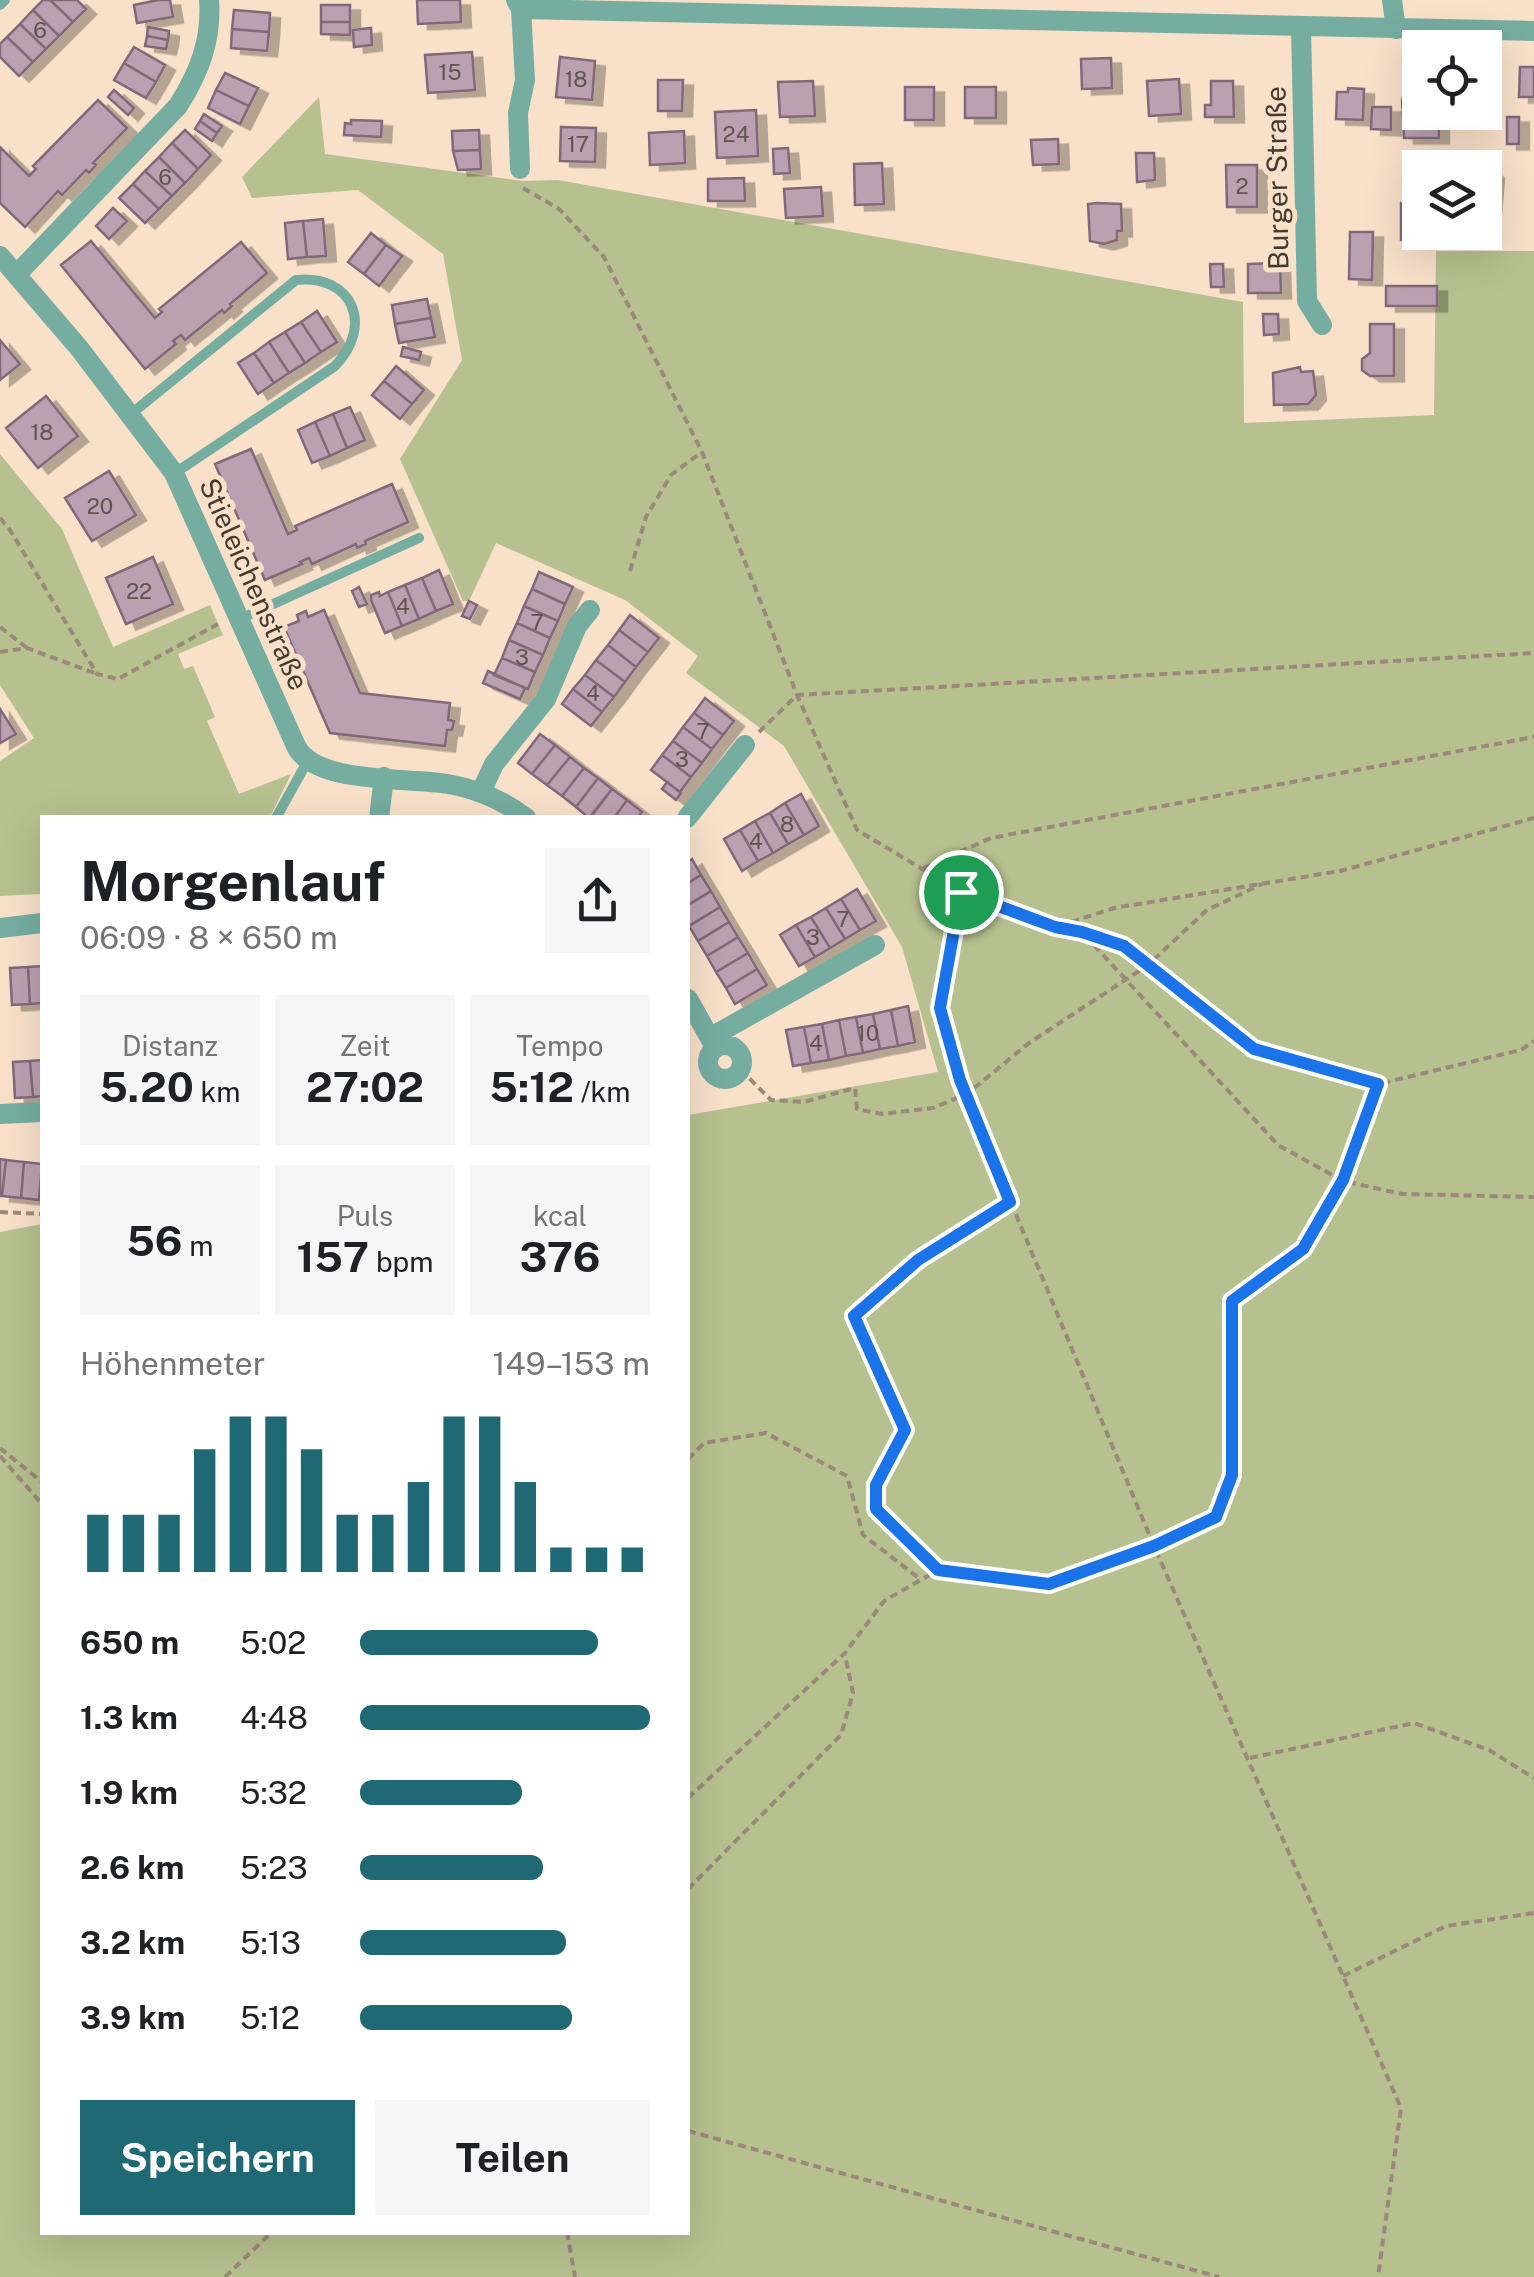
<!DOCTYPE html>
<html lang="de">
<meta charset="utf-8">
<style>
:root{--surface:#fff;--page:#f6f6f6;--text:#202124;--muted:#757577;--accent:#1f6974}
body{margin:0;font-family:"Public Sans",sans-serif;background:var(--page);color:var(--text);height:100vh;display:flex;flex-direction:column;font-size:38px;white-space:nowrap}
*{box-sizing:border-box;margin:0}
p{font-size:32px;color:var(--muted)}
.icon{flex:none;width:55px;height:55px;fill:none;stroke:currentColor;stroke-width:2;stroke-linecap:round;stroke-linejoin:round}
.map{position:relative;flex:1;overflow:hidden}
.sheet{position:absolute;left:40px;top:815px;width:650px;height:1420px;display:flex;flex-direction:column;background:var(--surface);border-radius:0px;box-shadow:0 10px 40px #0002}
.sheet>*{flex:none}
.buttons{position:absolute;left:1402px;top:30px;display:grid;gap:20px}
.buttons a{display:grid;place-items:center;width:100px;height:100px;border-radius:0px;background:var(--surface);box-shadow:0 10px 40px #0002;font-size:50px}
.pin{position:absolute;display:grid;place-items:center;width:85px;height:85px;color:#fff;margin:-42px;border:5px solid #fff;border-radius:50%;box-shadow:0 2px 10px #0007}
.round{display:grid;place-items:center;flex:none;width:105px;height:105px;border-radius:0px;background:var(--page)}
.summary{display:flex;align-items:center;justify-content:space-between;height:170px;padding:0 40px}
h1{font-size:55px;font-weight:700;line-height:75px}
.figures{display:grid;grid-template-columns:repeat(3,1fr);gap:15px;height:170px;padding:10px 40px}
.figures div{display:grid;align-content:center;border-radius:0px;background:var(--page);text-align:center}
.figures b{font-size:42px;font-weight:700}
.figures small{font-size:28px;font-weight:400}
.figures p{font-size:28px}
.chart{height:280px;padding:20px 40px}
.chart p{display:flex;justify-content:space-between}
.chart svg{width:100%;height:180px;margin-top:10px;stroke:var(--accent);stroke-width:6}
.primary-button{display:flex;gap:20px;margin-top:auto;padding:20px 40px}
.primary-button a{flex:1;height:115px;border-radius:0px;background:var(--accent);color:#fff;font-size:40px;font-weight:700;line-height:115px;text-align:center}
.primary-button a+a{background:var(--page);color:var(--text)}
ul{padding:0 40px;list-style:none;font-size:32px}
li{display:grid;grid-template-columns:160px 120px 1fr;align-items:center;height:75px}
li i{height:25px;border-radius:12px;background:var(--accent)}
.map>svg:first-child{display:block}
</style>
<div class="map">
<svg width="1534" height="2277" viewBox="0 0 1534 2277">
<defs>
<filter id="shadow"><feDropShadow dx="10" dy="5.5" stdDeviation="0" flood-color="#0004"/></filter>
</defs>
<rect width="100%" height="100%" fill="#f8e0c9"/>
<!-- green -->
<path fill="#b7c08f" d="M319,97L325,154L523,181L558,180L1243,302L1244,423L1434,415L1436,251H1534V2277H0V1232L42,1224V2232H688V1115L938,1072L902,947L784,746L686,673L698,656L625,600L496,543L469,601H463L400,459L462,360L443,254L358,190L252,198L242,177Z
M0,454L62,529L113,647L210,605L223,635L178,654L184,669L193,666L215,717L207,721L239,794L291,774L270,817L42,818V894L0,896V761L34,738L0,685Z"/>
<!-- building -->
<path fill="#bba0b2" stroke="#82697a" stroke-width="2.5" filter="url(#shadow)" d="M43,0H50L73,22L59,36L33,10Z
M50,0H77L86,9L73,22Z
M158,0H170L173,17L137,23L134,5Z
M417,0H460L461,22L418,24Z
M321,5H350V22H321Z
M33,10L59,36L46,49L20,24Z
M234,10L270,13L269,32L232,29Z
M321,22H350V35L321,34Z
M20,24L46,49L33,62L7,37Z
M148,27L169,31L168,40L147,36Z
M371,28L372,45L354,47L353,30Z
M232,29L269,32L267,51L231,48Z
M147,36L168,40L166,49L145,46Z
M7,37L33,62L19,76L0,57V44Z
M134,47L165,65L156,82L124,63Z
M472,52L475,90L428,93L425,55Z
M560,57L595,61L592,100L556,97Z
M1111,58L1112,88L1082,89L1081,59Z
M124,63L156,82L146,98L114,80Z
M1520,67H1534V97H1519Z
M225,73L258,88L249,106L216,90Z
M1179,79L1181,114L1149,116L1147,81Z
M658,80H683L682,111H658Z
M813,81L815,116L780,117L778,82Z
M1211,81H1233L1234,117H1205V105H1211Z
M905,87H934V120H905Z
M965,87H996V118H965Z
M1405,87H1420V112H1439V138H1404L1402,101Z
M1348,88L1364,89L1363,120L1336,119L1337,92H1348Z
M114,90L134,108L128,115L108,97Z
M216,90L249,106L240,124L208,108Z
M98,100L127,128L93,163L96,165L89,173L86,170L62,195L58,191L25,227L0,203V147L29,176L36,169L33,166Z
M1372,107H1391V130L1371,129Z
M756,110L758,156L717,158L715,112Z
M204,114L222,126L217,133L200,121Z
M1507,117H1519V144H1507Z
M351,120L382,121L381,137L344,135L345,123L351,124Z
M200,121L217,133L212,141L195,129Z
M561,127L596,128L595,162L560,161Z
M185,130L211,155L198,169L172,143Z
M479,130L480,150L453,151L452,131Z
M684,131L685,163L650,165L649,133Z
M1058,139L1059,164L1033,165L1031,140Z
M172,143L198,169L185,183L159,157Z
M788,148L790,173L774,174L773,149Z
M480,150L481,169L458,170L453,151Z
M1136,153H1154L1155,180L1137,182Z
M159,157L185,183L172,196L145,171Z
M1483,162L1494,173L1491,209H1485V168H1460V164Z
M882,163L884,204L855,205L854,164Z
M1226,165H1257V207H1227Z
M145,171L172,196L159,209L133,184Z
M744,178L745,201H708V179Z
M133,184L159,209L145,223L119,198Z
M821,187L823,216L786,218L784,189Z
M1097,203L1121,204L1122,231H1117V240L1104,244L1090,241L1088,204Z
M1401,203H1420V232H1431V240H1401Z
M113,208L127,221L109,239L96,226Z
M323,219L326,256L307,257L303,221Z
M303,221L307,257L288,259L285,223Z
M1350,232H1373L1372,280L1349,279Z
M371,233L386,245L364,274L348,262Z
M91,241L155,318L162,312L159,309L241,242L267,273L230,304L232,306L224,313L222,310L185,340L181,335L173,341L176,344L145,369L61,265Z
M386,245L402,256L379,286L364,274Z
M1280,263L1281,293H1248V264Z
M1210,264H1223L1224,287H1211Z
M1386,286H1437V306H1386Z
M427,299L431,318L395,324L392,305Z
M317,311L337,342L321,352L301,322Z
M1263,314H1278L1279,334L1264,335Z
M431,318L435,337L399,343L395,324Z
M301,322L321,352L305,363L285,332Z
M1370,324H1394V376H1370L1362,370V359L1370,353Z
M285,332L305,363L289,373L269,342Z
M0,340L20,364L0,380Z
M269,342L289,373L274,383L254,353Z
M403,347L421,352L419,360L401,356Z
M254,353L274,383L258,394L238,363Z
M396,366L424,390L412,404L384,381Z
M1300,367L1301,372L1313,371L1316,395L1308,404L1274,405L1273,373Z
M384,381L412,404L400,419L372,395Z
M46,396L78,436L38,468L6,428Z
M350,407L365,440L347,448L333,414Z
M333,414L347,448L330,456L315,422Z
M315,422L330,456L312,463L298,430Z
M251,449L288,534L297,530L295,526L392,484L408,522L365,541L366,544L357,548L356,544L312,564L309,558L300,562L302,564L265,580L215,464Z
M109,471L136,515L92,541L65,498Z
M153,557L173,604L126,624L106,578Z
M439,570L453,604L436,611L422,578Z
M539,572L573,587L565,604L532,589Z
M422,578L436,611L419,619L405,585Z
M405,585L419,619L402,626L388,592Z
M359,587L367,604L359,607L352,591Z
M532,589L565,604L558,621L524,606Z
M379,592L380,596L388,592L402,626L385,633L371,600V595Z
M469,601L477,605L470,619L462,616Z
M524,606L558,621L550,638L517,623Z
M324,610L360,693L450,703L448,720L454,721L452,730H447L445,746L330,733L284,627L299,621L297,615L306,611L308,617Z
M630,615L659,638L648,652L619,630Z
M517,623L550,638L543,655L509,640Z
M619,630L648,652L636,667L608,645Z
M509,640L543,655L535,672L502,658Z
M608,645L636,667L625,682L596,660Z
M502,658L535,672L528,689L494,675Z
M596,660L625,682L614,697L585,675Z
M488,671L525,688L520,699L483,683Z
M585,675L614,697L602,712L573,689Z
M573,689L602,712L591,726L562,704Z
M705,698L734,721L723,735L694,713Z
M0,709L16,734L0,743Z
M694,713L723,735L712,749L683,727Z
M683,727L712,749L702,763L673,741Z
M540,734L555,745L532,774L518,763Z
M673,741L702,763L691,777L662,755Z
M555,745L570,757L547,785L532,774Z
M662,755L691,777L680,792L651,770Z
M570,757L584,768L562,796L547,785Z
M584,768L598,778L576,807L562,796Z
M598,778L612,789L589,818L576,807Z
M667,782L681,793L676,800L662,789Z
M612,789L627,800L614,818H590Z
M801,794L819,826L804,835L785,803Z
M627,800L642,812L637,818H614Z
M785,803L804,835L788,844L770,813Z
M770,813L788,844L773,853L755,821Z
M755,821L773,853L758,861L740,830Z
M740,830L758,861L742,871L724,839Z
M692,859L701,875L688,883V862Z
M701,875L711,891L688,905V883Z
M857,889L876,921L860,930L841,899Z
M711,891L720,907L689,926L688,905Z
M841,899L860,930L845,939L826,908Z
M720,907L729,922L698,941L689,926Z
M826,908L845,939L830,948L811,917Z
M811,917L830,948L815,957L796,925Z
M729,922L738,937L707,956L698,941Z
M796,925L815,957L799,966L780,935Z
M738,937L748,953L716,972L707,956Z
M748,953L757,969L726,988L716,972Z
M42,966V1003L30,1004L28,967Z
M28,967L30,1004L12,1005L10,968Z
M757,969L767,985L735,1004L726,988Z
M908,1006L915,1042L898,1046L891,1010Z
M891,1010L898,1046L880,1049L873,1014Z
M873,1014L880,1049L863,1053L856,1017Z
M856,1017L863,1053L846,1056L839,1020Z
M839,1020L846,1056L829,1060L822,1024Z
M822,1024L829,1060L811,1063L804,1027Z
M804,1027L811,1063L793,1066L786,1030Z
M42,1060V1096L33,1097L30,1061Z
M30,1061L33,1097L15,1098L13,1062Z
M0,1159L6,1160L2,1196H0Z
M6,1160L24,1162L21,1198L2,1196Z
M24,1162L42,1164L39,1200L21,1198Z"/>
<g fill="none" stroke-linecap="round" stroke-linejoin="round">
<!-- path -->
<path stroke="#9a8a79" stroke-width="4" stroke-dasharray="8 5" stroke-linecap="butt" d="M523,188L559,209L604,257L702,452L797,695L857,830L961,892L1055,927L1082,932L1278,1145L1343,1181L1402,1194L1534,1197
M0,518L10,530L97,674L118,679L218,624
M630,571L646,517L671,475L702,452
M0,627L27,648
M0,652L27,648L97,674
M759,732L797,695L1534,653
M924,868L991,838L1534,737
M961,892L940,1007L960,1080L1154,1546L1401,2108L1378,2277
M1059,926L1114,908L1340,871L1534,818
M1087,934L1124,947L1253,1049L1378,1084L1521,1050L1534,1041
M738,1073L749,1078L771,1100L804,1102L855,1088L857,1109L882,1114L933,1108L967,1094L1029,1043L1148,965L1207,910L1262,884
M0,1212L42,1214
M0,1448L42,1482
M0,1456L42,1504
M688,1459L704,1443L766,1433L847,1476L863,1535L920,1579
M938,1570L876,1509V1485L905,1430L854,1316L918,1260L1008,1203
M1250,1758L1414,1723L1489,1750L1534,1778
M688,1798L845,1653L884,1601L938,1570L1049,1584L1154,1546L1216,1517L1232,1475V1301L1303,1249L1343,1181L1378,1084
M688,1889L841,1735L853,1693L845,1655
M1343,1976L1446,1926L1534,1913
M688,2131L1219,2277
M567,2232L575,2277
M225,2277L272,2232"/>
<!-- service -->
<path stroke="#76ada1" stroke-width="10" d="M0,5L5,0
M131,414L296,280C353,274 374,326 335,366L175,473
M240,619L419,538
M276,818L307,762"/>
<!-- minor -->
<path stroke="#76ada1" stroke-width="20" d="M516,0L521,9L525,80L518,113L520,169
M1392,0L1396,29
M521,9L1534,31
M1301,26L1307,301L1322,325
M0,256L79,348L174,473L296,746C315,785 408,777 448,784C476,789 503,800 526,818
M17,274L178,106C199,73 212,40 209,0
M481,792L494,764L546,699L577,626L590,610
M379,818L384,777
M687,818L745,745
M0,928L42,923
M688,999L715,1047
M711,1037L875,945
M708 1062a17 17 0 1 1 34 0a17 17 0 1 1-34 0Z
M0,1114L42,1112"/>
</g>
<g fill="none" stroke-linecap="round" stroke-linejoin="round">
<!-- route casing -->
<g stroke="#fff" stroke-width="20">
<path id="route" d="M961,892L1055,927L1082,932L1124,946L1254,1049L1378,1084L1343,1180L1303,1249L1232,1301V1475L1216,1517L1154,1546L1049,1584L938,1570L876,1509V1485L905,1430L854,1316L918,1260L1010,1202L960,1080L940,1008Z"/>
</g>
<!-- route -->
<use href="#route" stroke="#1a73e8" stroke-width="12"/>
</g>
<g text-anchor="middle" stroke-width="10" stroke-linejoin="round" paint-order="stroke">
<!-- number labels -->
<g font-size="22" fill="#615450">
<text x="40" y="38">6</text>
<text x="450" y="80">15</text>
<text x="576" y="87">18</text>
<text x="736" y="142">24</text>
<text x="578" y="152">17</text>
<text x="165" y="185">6</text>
<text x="1242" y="194">2</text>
<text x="42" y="440">18</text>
<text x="100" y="514">20</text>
<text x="139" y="599">22</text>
<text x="403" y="614">4</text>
<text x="537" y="630">7</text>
<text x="522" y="665">3</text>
<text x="593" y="701">4</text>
<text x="703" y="739">7</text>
<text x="682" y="767">3</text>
<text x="787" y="832">8</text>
<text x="756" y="849">4</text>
<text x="843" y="927">7</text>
<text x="813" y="945">3</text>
<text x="868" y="1041">10</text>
<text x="816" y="1051">4</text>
</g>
<!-- street labels -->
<g font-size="28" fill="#433a30" stroke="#f8e0c9">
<text transform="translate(1277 178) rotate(-91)" y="10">Burger Straße</text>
<text transform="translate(254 584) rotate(66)" y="10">Stieleichenstraße</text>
</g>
</g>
</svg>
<div class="buttons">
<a><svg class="icon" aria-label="locate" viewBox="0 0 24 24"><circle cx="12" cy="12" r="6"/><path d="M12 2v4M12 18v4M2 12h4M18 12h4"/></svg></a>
<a><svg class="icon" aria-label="layers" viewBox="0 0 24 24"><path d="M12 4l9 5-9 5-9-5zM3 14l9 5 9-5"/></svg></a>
</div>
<div class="pin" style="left:961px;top:892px;background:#1e9e55"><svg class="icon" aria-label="arrive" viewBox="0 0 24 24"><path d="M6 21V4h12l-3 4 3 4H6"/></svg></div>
<section class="sheet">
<div class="summary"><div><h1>Morgenlauf</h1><p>06:09 · 8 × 650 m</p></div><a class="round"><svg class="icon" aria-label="share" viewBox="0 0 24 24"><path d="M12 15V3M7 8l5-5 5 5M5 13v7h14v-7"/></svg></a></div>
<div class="figures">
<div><p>Distanz</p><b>5.20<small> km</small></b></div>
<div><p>Zeit</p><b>27:02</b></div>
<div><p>Tempo</p><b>5:12<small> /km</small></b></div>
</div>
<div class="figures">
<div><b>56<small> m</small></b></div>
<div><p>Puls</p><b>157<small> bpm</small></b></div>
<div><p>kcal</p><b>376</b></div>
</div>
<div class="chart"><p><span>Höhenmeter</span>149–153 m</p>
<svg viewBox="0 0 160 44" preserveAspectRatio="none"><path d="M5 44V30M15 44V30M25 44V30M35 44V14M45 44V6M55 44V6M65 44V14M75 44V30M85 44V30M95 44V22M105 44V6M115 44V6M125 44V22M135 44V38M145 44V38M155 44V38"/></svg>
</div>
<ul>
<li><b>650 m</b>5:02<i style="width:82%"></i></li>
<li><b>1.3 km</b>4:48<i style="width:100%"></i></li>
<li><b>1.9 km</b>5:32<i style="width:56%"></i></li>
<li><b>2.6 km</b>5:23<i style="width:63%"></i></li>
<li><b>3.2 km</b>5:13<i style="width:71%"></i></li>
<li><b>3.9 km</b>5:12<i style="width:73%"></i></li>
</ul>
<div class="primary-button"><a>Speichern</a><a>Teilen</a></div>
</section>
</div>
